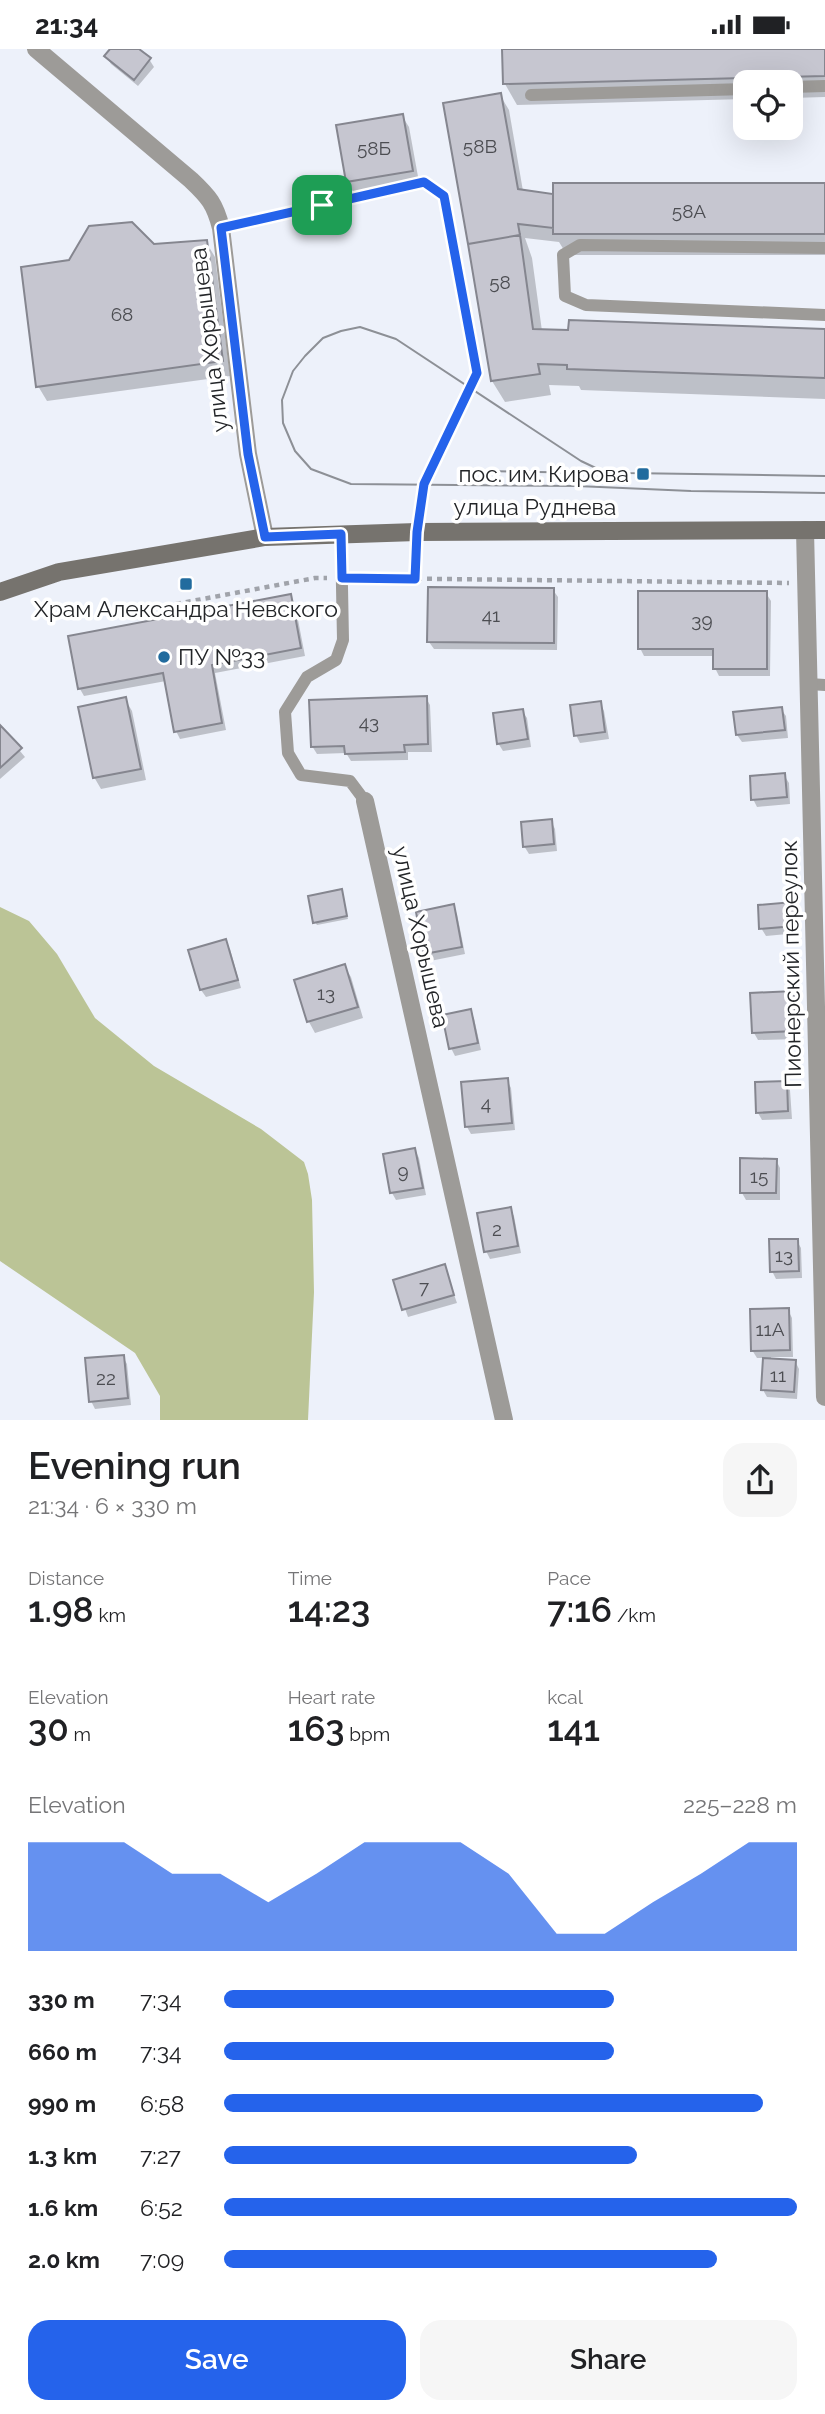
<!DOCTYPE html>
<meta charset="utf-8">
<style>
:root{--surface:#fff;--page:#f6f6f6;--text:#202124;--muted:#757577;--accent:#2563eb}
body{margin:0;font-family:Raleway,sans-serif;background:var(--page);color:var(--text);height:100vh;display:flex;flex-direction:column;font-size:26px;white-space:nowrap}
*{box-sizing:border-box;margin:0}
p{font-size:23px;color:var(--muted)}
.icon{flex:none;width:38px;height:38px;fill:none;stroke:currentColor;stroke-width:2;stroke-linecap:round;stroke-linejoin:round}
.map{position:relative;height:1371px;overflow:hidden}
.details{display:flex;flex-direction:column;background:var(--surface);flex:1}
.details>*{flex:none}
.buttons{position:absolute;left:733px;top:21px;display:grid;gap:14px}
.buttons a{display:grid;place-items:center;width:70px;height:70px;border-radius:14px;background:var(--surface);box-shadow:0 7px 28px #0002;font-size:35px}
.pin{position:absolute;display:grid;place-items:center;width:60px;height:60px;color:#fff;margin:-30px;border-radius:14px;box-shadow:0 4px 10px #0006}
.round{display:grid;place-items:center;flex:none;width:74px;height:74px;border-radius:21px;background:var(--page)}
.summary{display:flex;align-items:center;justify-content:space-between;height:119px;padding:0 28px}
h1{font-size:38px;font-weight:600;line-height:52px}
.metrics{display:grid;grid-template-columns:repeat(3,1fr);gap:10px;height:119px;padding:7px 28px}
.metrics div{display:grid;align-content:center}
.metrics b{font-size:35px;font-weight:600}
.metrics small{font-size:19px;font-weight:400}
.metrics p{font-size:19px}
.chart{height:196px;padding:14px 28px}
.chart p{display:flex;justify-content:space-between}
.chart svg{width:100%;height:126px;margin-top:7px;fill:var(--accent);opacity:.7}
.cta{display:flex;gap:14px;margin-top:auto;padding:14px 28px}
.cta a{flex:1;height:80px;border-radius:21px;background:var(--accent);color:#fff;font-size:28px;font-weight:600;line-height:80px;text-align:center}
.cta a+a{background:var(--page);color:var(--text)}
ul{padding:0 28px;list-style:none;font-size:23px}
li{display:grid;grid-template-columns:112px 84px 1fr;align-items:center;height:52px}
li i{height:18px;border-radius:9px;background:var(--accent)}
.status{display:flex;justify-content:space-between;align-items:center;height:49px;padding:0 35px;background:var(--surface);direction:ltr}
.status svg{height:19px;fill:currentColor}
.map>svg:first-child{display:block}
</style>
<div class="status"><b>21:34</b><svg viewBox="0 0 49 12"><path d="M0 12V9h3v3zM5 12V6h3v6zM10 12V3h3v9zM15 12V0h3v12zM26 1h20v11H26zM47 4h2v5h-2z"/></svg></div>
<div class="map">
<svg width="825" height="1371" viewBox="0 0 825 1371">
<rect width="100%" height="100%" fill="#edf1fa"/>
<!-- forest -->
<path fill="#bbc496" d="M0,858L29,872L57,905L95,969L154,1017L261,1080L304,1113L308,1125L312,1151L314,1243L308,1371H160V1347L135,1304L0,1212Z"/>
<!-- shadow -->
<path fill="#0003" d="M112,0H136L149,10L154,18L138,37L111,15L106,7Z
M504,0H825V48L791,49V33H746V50L517,56L505,35Z
M500,46L509,61L523,142L555,147L825,135V206H567L559,193L525,189L532,209L542,282H825V350L581,341L579,337L549,336L551,346L505,353L492,332Z
M402,67L409,78L419,133L354,144L347,133L338,78Z
M206,193L215,208L230,327L47,352L38,337L153,197Z
M553,541L558,548L557,601L434,600L429,593Z
M766,544L771,552L770,627H719L715,619V607H644L640,599Z
M290,547L295,555L305,607L215,624L226,681L180,690L176,682L166,632L84,647L80,640Z
M426,649L430,656L432,703H408V711L351,712L346,704L317,705L312,697Z
M125,650L132,662L146,731L101,740L94,728Z
M600,654L604,662L609,690L580,694L576,686Z
M781,660L786,667L788,689L742,693L737,686Z
M522,662L527,669L531,698L503,702L498,694Z
M0,678L25,708L0,730Z
M784,726L789,734L790,755L757,758L753,750Z
M551,772L555,780L557,802L529,805L524,797Z
M341,842L348,870L317,876L315,873Z
M792,855L797,862L798,884L766,887L761,879Z
M453,857L457,865L465,905L430,912L426,905Z
M225,892L230,900L241,939L206,948L201,941Z
M344,917L351,928L363,969L315,984L309,973L296,932Z
M793,944L798,952L799,990L758,991L754,984Z
M470,962L474,969L481,1001L455,1007L451,999Z
M507,1031L511,1039L515,1081L471,1085L467,1078Z
M786,1033L790,1041L792,1070L762,1071L758,1064Z
M415,1101L419,1109L426,1146L396,1151L392,1144L385,1106Z
M776,1111L780,1119V1151H746L742,1144Z
M510,1160L514,1167L521,1204L490,1210L486,1202Z
M797,1192L801,1199L802,1229L776,1230L772,1222Z
M444,1217L457,1254L408,1268L395,1232Z
M788,1261L792,1269L793,1308H771V1311L795,1312L799,1320L797,1350L767,1348L763,1341L764,1309H757L752,1301Z
M123,1308L127,1315L131,1356L95,1360L91,1352Z"/>
<!-- building -->
<path fill="#c6c6d0" stroke="#85868f" stroke-width="2" d="M110,0H139L151,9L134,31L104,7Z
M502,0H825V27L503,35Z
M501,44L518,140L553,145V179L518,175L520,186L468,195L443,54Z
M403,65L413,122L346,133L336,76Z
M553,134H825V185H553Z
M132,173L154,195L207,191L223,312L36,338L21,218L69,211L89,177Z
M520,186L533,280L568,281L569,271L825,280V329L567,320V316L538,315L540,325L491,332L468,195Z
M428,538L554,539V594L427,593Z
M638,542H767V620H713V600H638Z
M291,545L301,599L212,616L222,674L174,683L163,624L78,640L68,587Z
M427,647L428,695L404,696L405,703L345,705L344,697L311,698L309,651Z
M126,648L141,720L93,729L78,658Z
M601,652L605,683L574,687L570,656Z
M782,658L785,681L736,686L733,663Z
M523,660L528,690L497,695L493,664Z
M0,676L22,699L0,719Z
M785,724L787,748L751,751L750,727Z
M552,770L554,795L523,798L521,773Z
M342,840L347,867L313,874L308,847Z
M793,853L795,877L759,880L758,856Z
M454,855L462,898L424,905L416,863Z
M226,890L238,931L200,941L188,901Z
M345,915L358,958L307,973L294,931Z
M794,942L796,982L752,984L750,944Z
M471,960L478,994L449,1000L442,966Z
M508,1029L512,1074L465,1078L461,1033Z
M787,1032L788,1062L756,1064L755,1033Z
M415,1099L423,1139L390,1144L383,1105Z
M740,1109L777,1110L776,1144H740Z
M511,1158L518,1197L484,1203L477,1164Z
M769,1190H798L799,1222L770,1223Z
M445,1215L454,1246L402,1261L393,1231Z
M789,1259L790,1301L751,1302L750,1260Z
M124,1306L128,1349L89,1353L85,1309Z
M763,1309L796,1311L794,1343L761,1341Z"/>
<g fill="none" stroke-linecap="round" stroke-linejoin="round">
<!-- path -->
<path stroke="#a0a3aa" stroke-width="4.5" stroke-dasharray="5 5" stroke-linecap="butt" d="M420,466L424,435L470,339
M357,529L789,534
M415,530L416,503
M176,555L315,529H327"/>
<!-- lane -->
<path stroke="#9d9b98" stroke-width="12" d="M791,38L825,37
M531,46L746,40
M221,179L424,133L444,147L477,324
M825,199L580,196L563,206L565,247L586,256L825,266
M341,485L343,591L336,611L307,628L285,663L288,704L301,726L350,732L365,752
M809,635L825,636"/>
<!-- street -->
<path stroke="#9d9b98" stroke-width="18" d="M36,0L191,131C209,148 215,155 221,179L248,405L265,488
M805,481L825,1348
M365,752L504,1371"/>
<!-- secondary -->
<path stroke="#76736e" stroke-width="18" d="M0,543L59,523L265,488L417,483L825,481"/>
<!-- tram -->
<path stroke="#8d9096" stroke-width="2" d="M486,422L598,424
M825,427L626,424L600,421L581,412L396,290L360,278L341,282L323,289L305,307L293,322L282,351L283,374L295,402L311,420L351,435L577,437L691,442L825,444"/>
</g>
<g fill="none" stroke-linecap="round" stroke-linejoin="round">
<!-- route casing -->
<g stroke="#fff" stroke-width="14">
<path id="route" d="M424,133L444,147L477,324L424,435L417,483L415,530L342,529L341,485L265,488L248,405L221,179Z"/>
</g>
<!-- route -->
<use href="#route" stroke="#2563eb" stroke-width="9"/>
</g>
<!-- markers -->
<g fill="#216b9e" stroke="#fff" stroke-width="2.5">
<rect x="636" y="418" width="14" height="14" rx="3.5"/>
<rect x="179" y="528" width="14" height="14" rx="3.5"/>
<circle cx="164" cy="608" r="7"/>
</g>
<g text-anchor="middle" stroke-width="7" stroke-linejoin="round" paint-order="stroke">
<!-- number labels -->
<g font-size="19" fill="#4c4d52">
<text x="480" y="104">58В</text>
<text x="374" y="106">58Б</text>
<text x="689" y="169">58А</text>
<text x="500" y="240">58</text>
<text x="122" y="272">68</text>
<text x="491" y="573">41</text>
<text x="702" y="578">39</text>
<text x="369" y="680">43</text>
<text x="326" y="951">13</text>
<text x="486" y="1061">4</text>
<text x="403" y="1129">9</text>
<text x="759" y="1134">15</text>
<text x="497" y="1187">2</text>
<text x="784" y="1213">13</text>
<text x="424" y="1245">7</text>
<text x="770" y="1287">11А</text>
<text x="778" y="1333">11</text>
<text x="106" y="1336">22</text>
</g>
<!-- street labels -->
<g font-size="23" fill="#232528" stroke="#fff">
<text transform="translate(209 291) rotate(-97)" y="8">улица Хорышева</text>
<text x="535" y="466">улица Руднева</text>
<text transform="translate(421 888) rotate(77)" y="8">улица Хорышева</text>
<text transform="translate(791 915) rotate(-91)" y="8">Пионерский переулок</text>
</g>
<!-- poi labels -->
<g font-size="23" fill="#232528" stroke="#fff" text-anchor="end">
<text x="629" y="433">пос. им. Кирова</text>
<text x="186" y="568" text-anchor="middle">Храм Александра Невского</text>
<text x="178" y="616" text-anchor="start">ПУ №33</text>
</g>
</g>
</svg>
<div class="buttons">
<a><svg class="icon" aria-label="locate" viewBox="0 0 24 24"><circle cx="12" cy="12" r="6"/><path d="M12 2v4M12 18v4M2 12h4M18 12h4"/></svg></a>
</div>
<div class="pin" style="left:322px;top:156px;background:#1e9e55"><svg class="icon" aria-label="arrive" viewBox="0 0 24 24"><path d="M6 21V4h12l-3 4 3 4H6"/></svg></div>
</div>
<section class="details">
<div class="summary"><div><h1>Evening run</h1><p>21:34 · 6 × 330 m</p></div><a class="round"><svg class="icon" aria-label="share" viewBox="0 0 24 24"><path d="M12 15V3M7 8l5-5 5 5M5 13v7h14v-7"/></svg></a></div>
<div class="metrics">
<div><p>Distance</p><b>1.98<small> km</small></b></div>
<div><p>Time</p><b>14:23</b></div>
<div><p>Pace</p><b>7:16<small> /km</small></b></div>
</div>
<div class="metrics">
<div><p>Elevation</p><b>30<small> m</small></b></div>
<div><p>Heart rate</p><b>163<small> bpm</small></b></div>
<div><p>kcal</p><b>141</b></div>
</div>
<div class="chart"><p><span>Elevation</span>225–228 m</p>
<svg viewBox="0 0 160 44" preserveAspectRatio="none"><path d="M0 44V6L10 6L20 6L30 17L40 17L50 27L60 17L70 6L80 6L90 6L100 17L110 38L120 38L130 27L140 17L150 6L160 6V44z"/></svg>
</div>
<ul>
<li><b>330 m</b>7:34<i style="width:68%"></i></li>
<li><b>660 m</b>7:34<i style="width:68%"></i></li>
<li><b>990 m</b>6:58<i style="width:94%"></i></li>
<li><b>1.3 km</b>7:27<i style="width:72%"></i></li>
<li><b>1.6 km</b>6:52<i style="width:100%"></i></li>
<li><b>2.0 km</b>7:09<i style="width:86%"></i></li>
</ul>
<div class="cta"><a>Save</a><a>Share</a></div>
</section>
